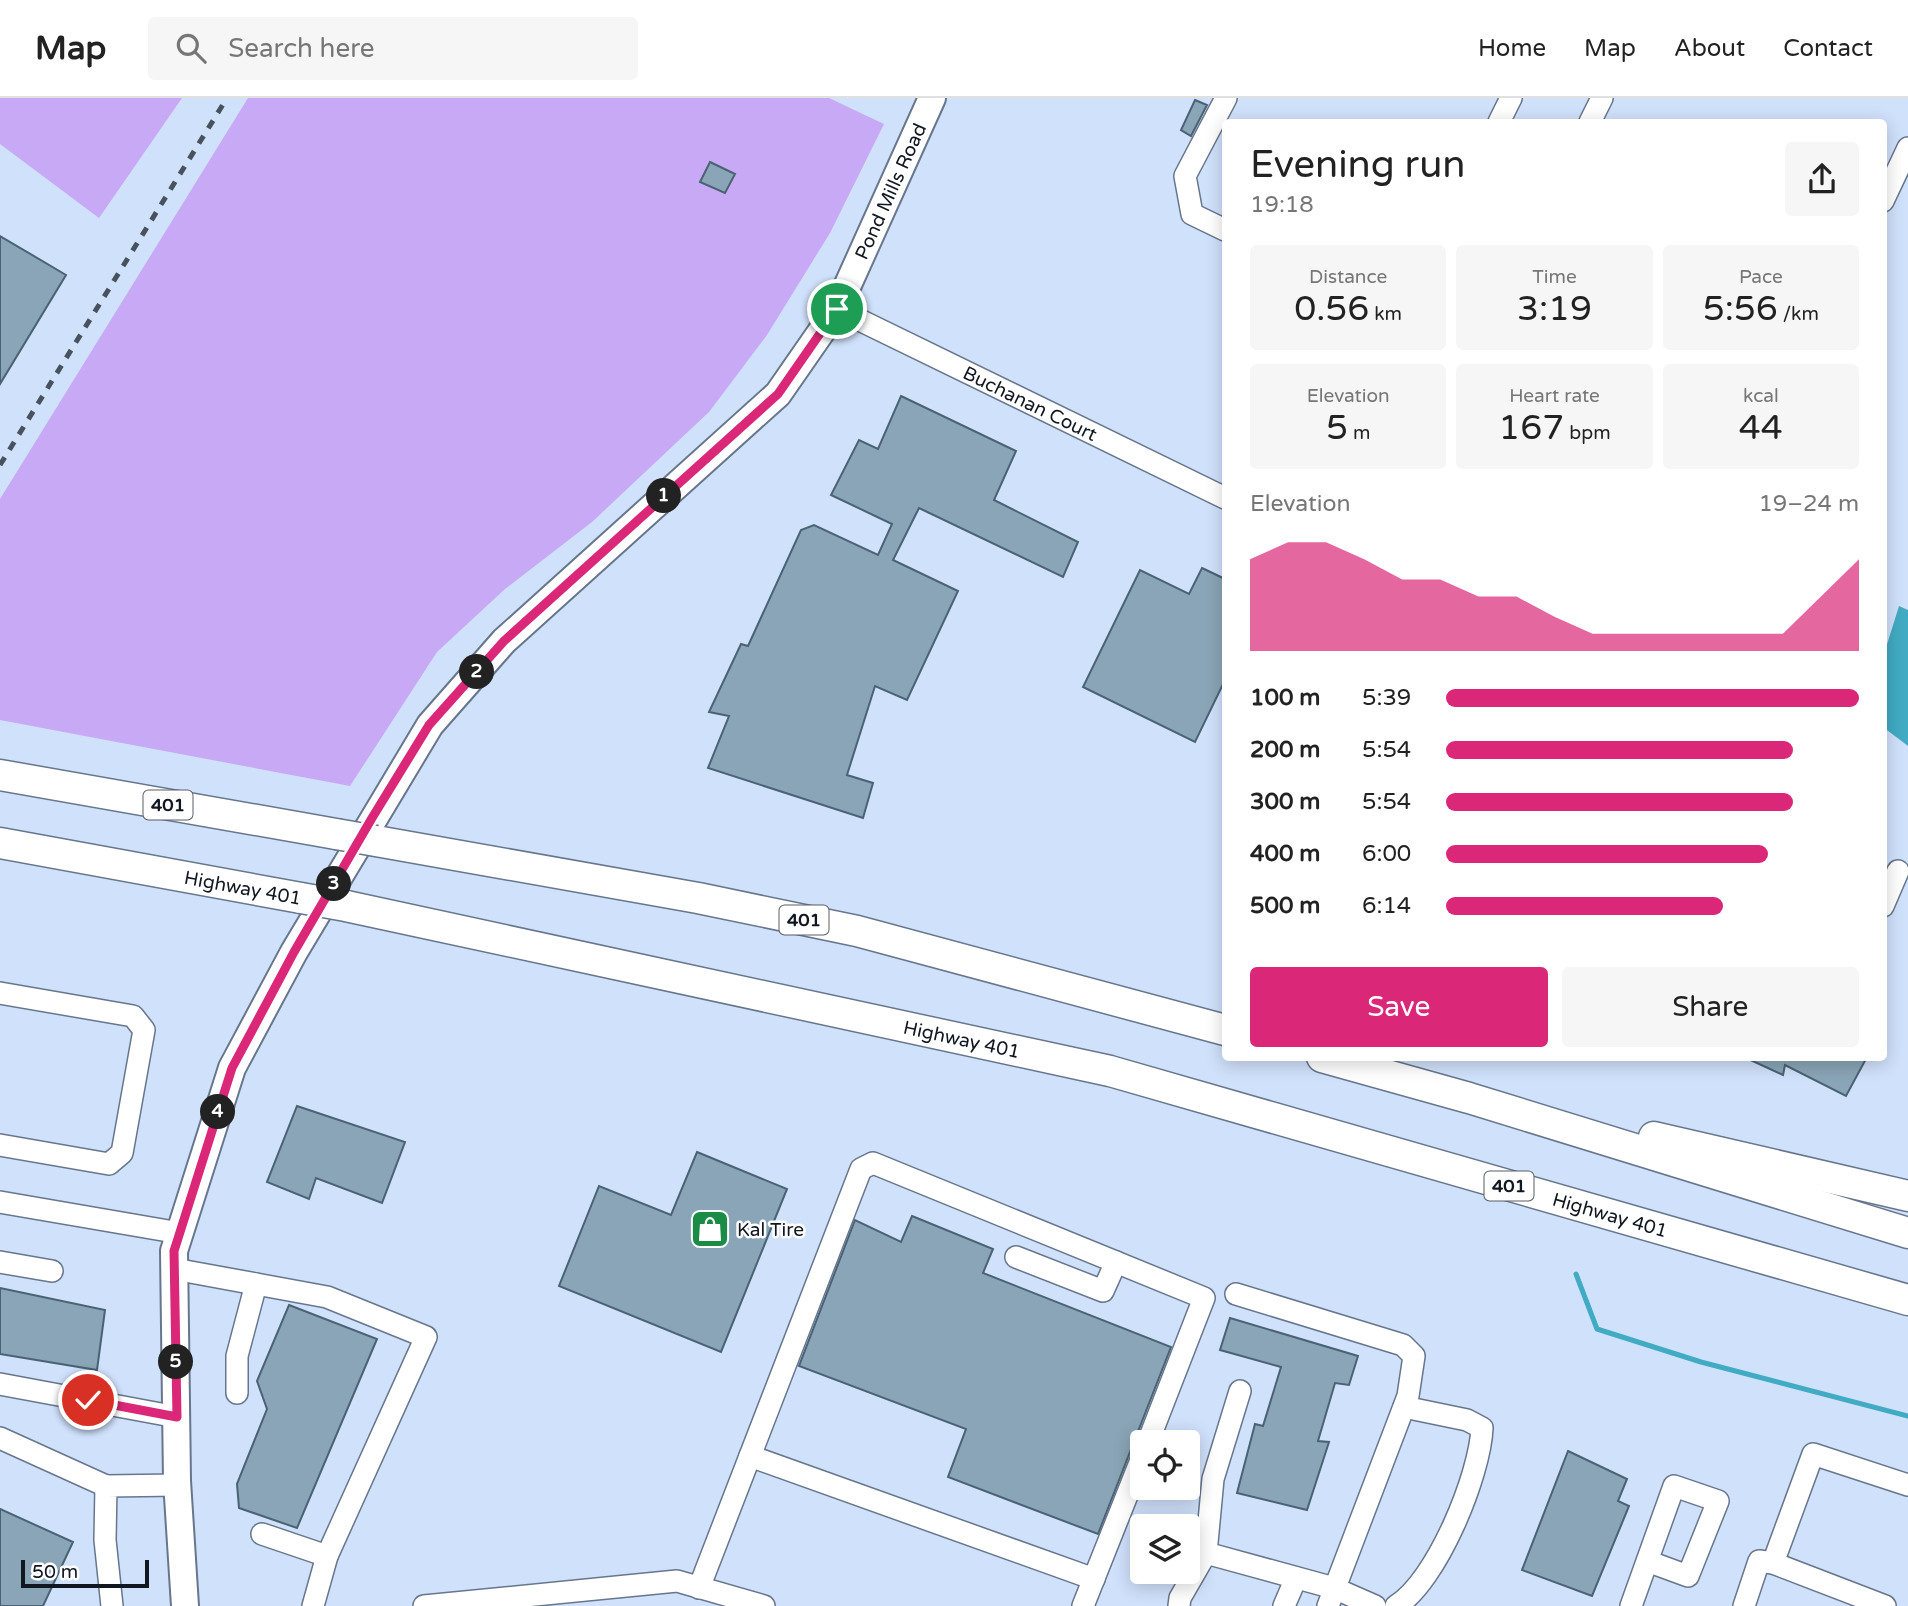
<!DOCTYPE html>
<meta charset="utf-8">
<style>
:root{--surface:#fff;--page:#f6f6f6;--text:#222;--muted:#767676;--line:#e0e0e0;--accent:#db2777}
body{margin:0;font-family:"Varela Round",sans-serif;background:var(--page);color:var(--text);height:100vh;display:flex;flex-direction:column;font-size:26px;white-space:nowrap}
*{box-sizing:border-box;margin:0}
p{font-size:23px;color:var(--muted)}
.icon{flex:none;width:38px;height:38px;fill:none;stroke:currentColor;stroke-width:2;stroke-linecap:round;stroke-linejoin:round}
.map{position:relative;flex:1;overflow:hidden}
.panel{position:absolute;left:1222px;top:21px;width:665px;height:942px;display:flex;flex-direction:column;background:var(--surface);border-radius:7px;box-shadow:0 4px 18px #0003}
.panel>*{flex:none}
.tools{position:absolute;left:1130px;top:1332px;display:grid;gap:14px}
.tools a{display:grid;place-items:center;width:70px;height:70px;border-radius:7px;background:var(--surface);box-shadow:0 4px 18px #0003;font-size:35px}
.scale{position:absolute;left:21px;bottom:18px;width:128px;box-sizing:border-box;padding-left:7px;border:4px solid #111720;border-top:0;font-size:19px;line-height:24px;white-space:nowrap;color:#111720;-webkit-text-stroke:5px #fff;paint-order:stroke}
.pin{position:absolute;display:grid;place-items:center;width:60px;height:60px;color:#fff;margin:-30px;border:4px solid #fff;border-radius:50%;box-shadow:0 2px 7px #0007}
.km{position:absolute;width:35px;height:35px;margin:-18px;border-radius:50%;background:#222;color:#fff;font-size:19px;line-height:35px;text-align:center}
.round{display:grid;place-items:center;flex:none;width:74px;height:74px;border-radius:7px;background:var(--page)}
.summary{display:flex;align-items:center;justify-content:space-between;height:119px;padding:0 28px}
h1{font-size:38px;font-weight:600;line-height:52px}
.stats{display:grid;grid-template-columns:repeat(3,1fr);gap:10px;height:119px;padding:7px 28px}
.stats div{display:grid;align-content:center;border-radius:7px;background:var(--page);text-align:center}
.stats b{font-size:35px;font-weight:600}
.stats small{font-size:19px;font-weight:400}
.stats p{font-size:19px}
.chart{height:196px;padding:14px 28px}
.chart p{display:flex;justify-content:space-between}
.chart svg{width:100%;height:126px;margin-top:7px;fill:var(--accent);opacity:.7}
.button{display:flex;gap:14px;margin-top:auto;padding:14px 28px}
.button a{flex:1;height:80px;border-radius:7px;background:var(--accent);color:#fff;font-size:28px;font-weight:600;line-height:80px;text-align:center}
.button a+a{background:var(--page);color:var(--text)}
ul{padding:0 28px;list-style:none;font-size:23px}
li{display:grid;grid-template-columns:112px 84px 1fr;align-items:center;height:52px}
li i{height:18px;border-radius:9px;background:var(--accent)}
header{display:flex;align-items:center;gap:42px;box-sizing:border-box;height:98px;padding:0 35px;background:var(--surface);border-bottom:2px solid var(--line)}
header strong{font-size:33px}
nav{display:flex;gap:38px;margin-inline-start:auto;font-size:24px}
.search{width:490px;height:63px;background:var(--page);display:flex;align-items:center;gap:18px;box-sizing:border-box;padding:0 24px;border-radius:7px;color:var(--muted);font-size:26px}
.map>svg:first-child{display:block}
</style>
<header>
<strong>Map</strong>
<div class="search"><svg class="icon" aria-label="search" viewBox="0 0 24 24"><circle cx="10" cy="10" r="6"/><path d="M15 15l6 6"/></svg>Search here</div>
<nav><a>Home</a><a>Map</a><a>About</a><a>Contact</a></nav>
</header>
<div class="map">
<svg width="1908" height="1508" viewBox="0 0 1908 1508">
<rect width="100%" height="100%" fill="#d0e1fb"/>
<!-- green -->
<path fill="#c8a9f6" d="M0,0H182L99,120L0,46Z
M248,0H829L884,26L830,135L767,237L709,314L592,424L505,491L437,554L350,688L0,622V401Z"/>
<!-- water -->
<path fill="#41abc3" d="M1899,508L1908,512V648L1883,629V559Z"/>
<g fill="none" stroke-linecap="round" stroke-linejoin="round">
<!-- stream -->
<path stroke="#41abc3" stroke-width="5" d="M1576,1176L1597,1231L1701,1264L1908,1318"/>
</g>
<!-- building -->
<path fill="#8aa5b7" stroke="#4a6374" stroke-width="2" d="M1195,2L1207,7L1191,38L1181,32Z
M710,64L735,76L725,95L700,84Z
M0,138L66,177L0,286Z
M901,298L1016,353L994,402L1078,444L1063,479L919,410L893,462L958,493L907,602L875,588L847,677L873,685L863,720L708,670L729,618L709,614L741,546L748,548L801,432L814,427L878,457L892,426L831,397L859,342L878,351Z
M1202,470L1225,481V582L1195,644L1083,589L1140,472L1189,496Z
M1744,959H1867L1846,998L1785,967L1783,977Z
M297,1008L405,1044L382,1105L316,1080L309,1101L267,1084Z
M697,1054L787,1091L721,1254L559,1188L599,1088L671,1117Z
M912,1118L993,1151L983,1175L1171,1249L1098,1436L948,1379L966,1331L799,1268L855,1122L901,1144Z
M0,1190L105,1212L97,1272L0,1256Z
M289,1207L377,1241L297,1430L239,1410L237,1386L267,1311L257,1283Z
M1230,1220L1358,1258L1349,1287L1335,1285L1318,1343L1329,1344L1307,1412L1237,1395L1255,1326L1263,1328L1281,1269L1220,1252Z
M1568,1353L1627,1381L1618,1403L1629,1408L1592,1498L1522,1472Z
M0,1411L73,1444L43,1508H0Z"/>
<g fill="none" stroke-linecap="round" stroke-linejoin="round">
<!-- minor casing -->
<g stroke="#67768d" stroke-width="24">
<g id="minor">
<path d="M1499,24L1511,0"/>
<path d="M1590,24L1602,0"/>
<path d="M1883,103L1908,50"/>
<path d="M1225,132L1192,116L1185,78L1226,0"/>
<path id="s1" d="M837,211L1225,400"/>
<path d="M1883,808L1898,773"/>
<path d="M0,895L133,918L144,932L122,1055L109,1066L0,1047"/>
<path d="M0,1104L180,1135"/>
<path d="M1016,1159L1103,1193L1116,1164"/>
<path d="M0,1164L52,1173"/>
<path d="M174,1171L327,1199L426,1239L327,1458L313,1508"/>
<path d="M1236,1196L1403,1247L1414,1258L1408,1298L1328,1508"/>
<path d="M0,1286L177,1319"/>
<path d="M1240,1293L1213,1381L1206,1455L1334,1490L1375,1508"/>
<path d="M237,1295V1258L256,1186"/>
<path d="M0,1340L106,1388"/>
<path d="M750,1358L1094,1481"/>
<path d="M262,1436L327,1458"/>
<path d="M1773,1465L1813,1356L1908,1387"/>
<path d="M699,1490L861,1071L873,1065L1204,1200L1148,1344"/>
<path d="M112,1508L105,1442L106,1388L178,1387"/>
<path d="M424,1508L677,1483L764,1508"/>
<path d="M1083,1508L1143,1357"/>
<path d="M1179,1508L1180,1500L1206,1455"/>
<path d="M1284,1508L1296,1480"/>
<path d="M1396,1508C1437,1483 1480,1377 1482,1330L1467,1322L1404,1309"/>
<path d="M1631,1508L1674,1388L1718,1403L1688,1478L1647,1463"/>
<path d="M1744,1508L1759,1463L1773,1465L1885,1508"/>
</g>
</g>
<!-- major casing -->
<g stroke="#67768d" stroke-width="30">
<g id="major">
<path id="s2" d="M185,1508L177,1383L174,1153L232,970L294,854L430,627L504,543L778,296L837,211L932,0"/>
</g>
</g>
<!-- highway casing -->
<g stroke="#67768d" stroke-width="33">
<g id="highway">
<path d="M0,677L336,736"/>
<path d="M376,743L698,800L857,833L1225,932"/>
<path id="s3" d="M0,745L301,800"/>
<path id="s4" d="M346,808L1110,973L1908,1202"/>
<path d="M1322,959L1469,1000L1908,1135"/>
<path d="M1654,1039L1908,1098"/>
</g>
</g>
<!-- minor -->
<use href="#minor" stroke="#fff" stroke-width="21"/>
<!-- major -->
<use href="#major" stroke="#fff" stroke-width="26"/>
<!-- highway -->
<use href="#highway" stroke="#fff" stroke-width="30"/>
<!-- rail -->
<path stroke="#48525f" stroke-width="5" stroke-dasharray="9 9" stroke-linecap="butt" d="M0,367L227,0"/>
<!-- highway-bridge casing -->
<g stroke="#67768d" stroke-width="33" stroke-linecap="butt">
<path id="highway-bridge" d="M336,736L376,743
M301,800L346,808"/>
</g>
<!-- highway-bridge -->
<use href="#highway-bridge" stroke="#fff" stroke-width="30"/>
</g>
<g fill="none" stroke-linecap="round" stroke-linejoin="round">
<!-- route casing -->
<g stroke="#fff" stroke-width="14">
<path id="route" d="M88,1302L177,1319L174,1153L232,970L294,854L372,720L429,627L504,543L778,296L837,211"/>
</g>
<!-- route -->
<use href="#route" stroke="#db2777" stroke-width="9"/>
</g>
<!-- icons -->
<defs>
<g id="shop-square" transform="scale(2.0125)"><rect x="-9" y="-9" width="18" height="18" rx="4" fill="#1a8c45" stroke="#fff"/><path d="M-5-2.5h2.3a2.7 3.5 0 0 1 5.4 0H5L5.5 6h-11ZM-1.5-2.5h3a1.5 2.3 0 0 0-3 0Z" fill="#fff"/></g>
</defs>
<g fill-rule="evenodd">
<use href="#shop-square" x="710" y="1131"/>
</g>
<g text-anchor="middle" stroke-width="5" stroke-linejoin="round" paint-order="stroke">
<!-- shield labels -->
<g fill="#fff" stroke="#585d63" stroke-width="2">
<rect x="143.5" y="692.5" width="49" height="29" rx="5"/>
<rect x="779.5" y="807.5" width="49" height="29" rx="5"/>
<rect x="1484.5" y="1073.5" width="49" height="29" rx="5"/>
</g>
<g font-size="18" font-weight="bold" fill="#111720">
<text x="168" y="713">401</text>
<text x="804" y="828">401</text>
<text x="1509" y="1094">401</text>
</g>
<!-- street labels -->
<g font-size="19" fill="#111720" stroke="#fff">
<text dy="7" stroke="none"><textPath href="#s2" startOffset="1657">Pond Mills Road</textPath></text>
<text dy="7" stroke="none"><textPath href="#s1" startOffset="215">Buchanan Court</textPath></text>
<text dy="7" stroke="none"><textPath href="#s3" startOffset="247">Highway 401</textPath></text>
<text dy="7" stroke="none"><textPath href="#s4" startOffset="630">Highway 401</textPath></text>
<text dy="7" stroke="none"><textPath href="#s4" startOffset="1302">Highway 401</textPath></text>
</g>
<!-- poi labels -->
<g font-size="19" fill="#111720" stroke="#fff" text-anchor="start">
<text x="737" y="1138">Kal Tire</text>
</g>
</g>
</svg>
<div class="tools">
<a><svg class="icon" aria-label="locate" viewBox="0 0 24 24"><circle cx="12" cy="12" r="6"/><path d="M12 2v4M12 18v4M2 12h4M18 12h4"/></svg></a>
<a><svg class="icon" aria-label="layers" viewBox="0 0 24 24"><path d="M12 4l9 5-9 5-9-5zM3 14l9 5 9-5"/></svg></a>
</div>
<div class="scale">50 m</div>
<div class="pin" style="left:837px;top:211px;background:#1e9e55"><svg class="icon" aria-label="arrive" viewBox="0 0 24 24"><path d="M6 21V4h12l-3 4 3 4H6"/></svg></div>
<div class="pin" style="left:88px;top:1302px;background:#d93025"><svg class="icon" aria-label="check" viewBox="0 0 24 24"><path d="M5 12l5 5 9-10"/></svg></div>
<b class="km" style="left:664px;top:398px">1</b>
<b class="km" style="left:477px;top:574px">2</b>
<b class="km" style="left:334px;top:786px">3</b>
<b class="km" style="left:218px;top:1014px">4</b>
<b class="km" style="left:176px;top:1264px">5</b>
<section class="panel">
<div class="summary"><div><h1>Evening run</h1><p>19:18</p></div><a class="round"><svg class="icon" aria-label="share" viewBox="0 0 24 24"><path d="M12 15V3M7 8l5-5 5 5M5 13v7h14v-7"/></svg></a></div>
<div class="stats">
<div><p>Distance</p><b>0.56<small> km</small></b></div>
<div><p>Time</p><b>3:19</b></div>
<div><p>Pace</p><b>5:56<small> /km</small></b></div>
</div>
<div class="stats">
<div><p>Elevation</p><b>5<small> m</small></b></div>
<div><p>Heart rate</p><b>167<small> bpm</small></b></div>
<div><p>kcal</p><b>44</b></div>
</div>
<div class="chart"><p><span>Elevation</span>19–24 m</p>
<svg viewBox="0 0 160 44" preserveAspectRatio="none"><path d="M0 44V12L10 6L20 6L30 12L40 19L50 19L60 25L70 25L80 32L90 38L100 38L110 38L120 38L130 38L140 38L150 25L160 12V44z"/></svg>
</div>
<ul>
<li><b>100 m</b>5:39<i style="width:100%"></i></li>
<li><b>200 m</b>5:54<i style="width:84%"></i></li>
<li><b>300 m</b>5:54<i style="width:84%"></i></li>
<li><b>400 m</b>6:00<i style="width:78%"></i></li>
<li><b>500 m</b>6:14<i style="width:67%"></i></li>
</ul>
<div class="button"><a>Save</a><a>Share</a></div>
</section>
</div>
